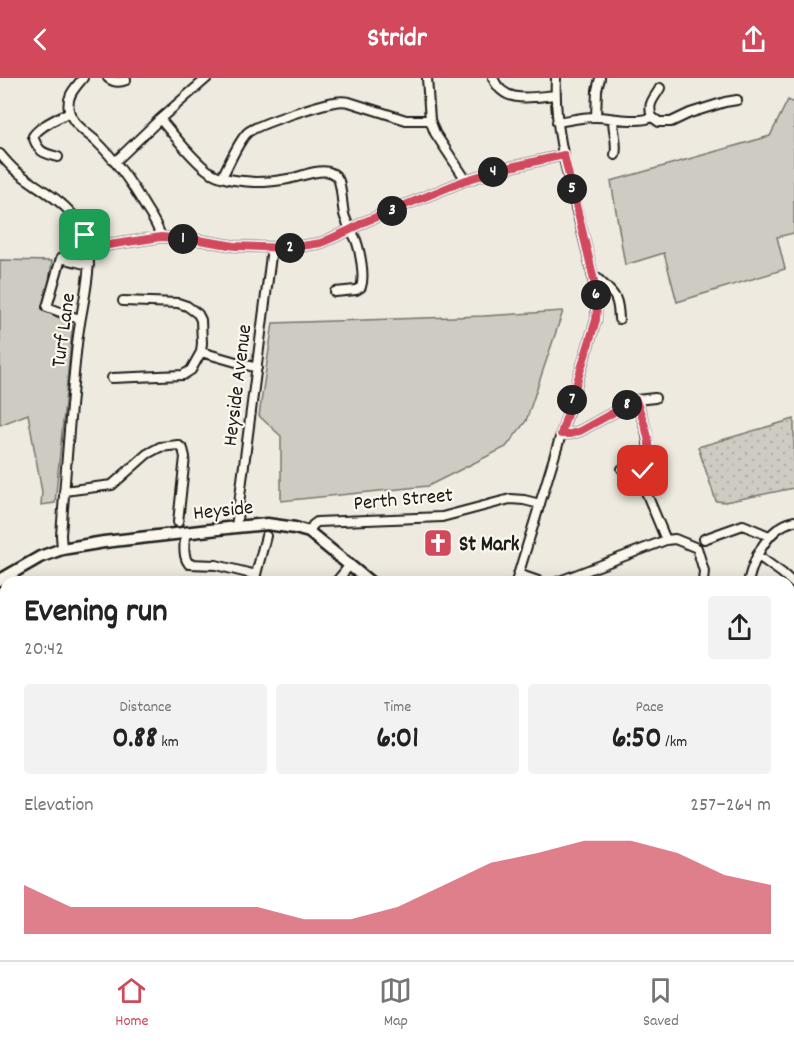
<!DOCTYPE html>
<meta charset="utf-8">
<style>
:root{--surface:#fff;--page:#f2f2f2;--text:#222;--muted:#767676;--line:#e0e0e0;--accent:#d1495b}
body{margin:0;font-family:Dekko,sans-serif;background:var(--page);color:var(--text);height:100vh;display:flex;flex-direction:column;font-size:22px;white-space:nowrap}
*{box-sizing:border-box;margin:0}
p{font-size:20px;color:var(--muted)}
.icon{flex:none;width:33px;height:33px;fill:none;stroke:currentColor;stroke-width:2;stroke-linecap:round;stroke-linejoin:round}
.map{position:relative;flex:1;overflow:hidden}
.panel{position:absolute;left:0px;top:498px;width:795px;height:384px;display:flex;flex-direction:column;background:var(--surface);border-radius:18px 18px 0 0;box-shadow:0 3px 15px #0003}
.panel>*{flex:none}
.pin{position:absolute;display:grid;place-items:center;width:51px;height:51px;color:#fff;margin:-26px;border-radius:12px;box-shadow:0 3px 9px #0006}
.km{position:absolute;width:30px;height:30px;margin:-15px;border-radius:50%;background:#222;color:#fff;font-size:16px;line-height:30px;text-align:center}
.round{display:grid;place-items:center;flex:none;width:63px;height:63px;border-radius:6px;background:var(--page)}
.overview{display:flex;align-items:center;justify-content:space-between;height:102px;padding:0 24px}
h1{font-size:33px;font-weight:700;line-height:45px}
.metrics{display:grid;grid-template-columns:repeat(3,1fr);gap:9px;height:102px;padding:6px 24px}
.metrics div{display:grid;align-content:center;border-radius:6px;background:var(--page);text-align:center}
.metrics b{font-size:30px;font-weight:700}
.metrics small{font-size:16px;font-weight:400}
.metrics p{font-size:16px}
.chart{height:168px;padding:12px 24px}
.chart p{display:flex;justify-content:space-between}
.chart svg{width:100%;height:108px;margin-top:6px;fill:var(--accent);opacity:.7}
header{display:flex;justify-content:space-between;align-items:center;height:78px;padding:0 24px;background:var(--accent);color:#fff;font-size:27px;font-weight:700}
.menu{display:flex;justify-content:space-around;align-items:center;height:84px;border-top:2px solid var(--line);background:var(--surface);font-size:16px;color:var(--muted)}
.menu a{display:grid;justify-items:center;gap:3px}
.menu .active{color:var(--accent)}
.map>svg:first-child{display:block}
</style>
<header><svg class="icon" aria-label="back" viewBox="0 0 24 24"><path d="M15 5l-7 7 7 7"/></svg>Stridr<svg class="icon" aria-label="share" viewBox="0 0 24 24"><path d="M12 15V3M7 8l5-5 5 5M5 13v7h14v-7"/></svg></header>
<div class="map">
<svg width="794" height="882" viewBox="0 0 794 882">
<defs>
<pattern id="garden-dots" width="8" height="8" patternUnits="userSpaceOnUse" patternTransform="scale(1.5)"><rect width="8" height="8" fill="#ceccc2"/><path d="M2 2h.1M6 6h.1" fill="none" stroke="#b0afa6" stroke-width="1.8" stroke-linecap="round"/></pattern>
</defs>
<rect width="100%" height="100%" fill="#eeeadf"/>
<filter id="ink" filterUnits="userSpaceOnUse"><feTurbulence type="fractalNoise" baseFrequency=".0167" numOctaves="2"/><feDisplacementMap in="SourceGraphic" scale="12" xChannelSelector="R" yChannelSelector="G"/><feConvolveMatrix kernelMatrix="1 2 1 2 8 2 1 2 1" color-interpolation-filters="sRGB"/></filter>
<g filter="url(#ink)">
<!-- green -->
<path fill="#ceccc2" stroke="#75746f" stroke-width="1.5" d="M788,22L794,25V155L777,159L785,191L677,224L664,175L625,187L611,103L770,58Z
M0,182L52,183L45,232L57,239L73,243L55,425L41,427L42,414L28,336L0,347Z
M563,233L526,343L506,369L428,408L281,423V358L259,338L273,245L484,238Z
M789,723L794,729V882H505L509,876H789Z
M243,876H493L487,882H243Z"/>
<!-- garden -->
<path fill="url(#garden-dots)" stroke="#75746f" stroke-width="1.5" d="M794,341V410L725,424L716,423L698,369Z"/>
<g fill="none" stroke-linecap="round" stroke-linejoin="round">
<!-- minor casing -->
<g stroke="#1c1c1c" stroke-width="12">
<path id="minor" d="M83,0C75,10 66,18 69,32C72,46 86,54 96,63C116,82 132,106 146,130C152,139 158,148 161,159
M108,0C113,4 119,5 126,2
M427,0L430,42L435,55L466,102
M493,0C504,27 532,19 555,17
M596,39L597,12L600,0
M652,39L659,44H671L690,35L725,24L737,22
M652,39C647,25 654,21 660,10
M160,41C174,57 191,80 207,92C220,102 240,103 256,104C266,104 278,103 288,101C301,99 316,91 329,94C336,96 339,101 340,107C342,116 342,126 344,136C346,145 352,153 356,162C360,173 365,198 361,209L356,212L335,214
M613,41C613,54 618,65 615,77
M557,44C570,42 583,39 595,39C611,39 639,46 652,39
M0,76C5,82 10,88 16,93C37,110 63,121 79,145C84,154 89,164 89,175C90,204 80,236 77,266C70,329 66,393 61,457L62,471
M58,79C43,75 38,74 33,58C41,47 57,41 69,34
M115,84L160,41L207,0
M222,99C229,86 238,64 247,55C257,46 321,26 335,24C340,23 344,23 349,24L406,42H430
M89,170L161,159L199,162L235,168L289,170L321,165L350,152L364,144L466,102L506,90L564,77
M593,200H597C614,217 618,216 619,241
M79,241L47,229L61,180L89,187
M201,274L257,290
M112,300L183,297L191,292L201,274L202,265L201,242L198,236L187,228L178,225L123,223
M655,320L636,322C642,340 651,360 648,379C647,387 643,393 641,402L666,462
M561,356H570L580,353L636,322
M622,391L642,397
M64,413L112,407L147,376L160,369L178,367L183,371L185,379L178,444
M236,449L272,170
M309,454L313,447L317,444L442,439L510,421L524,422L540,426
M185,455C185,465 182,478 189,486L216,487L256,497
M704,461L743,447L769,458
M757,477L782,495L794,506
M518,496L541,504
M254,504L266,458
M336,504L350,487
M516,504L596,242C598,218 592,193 586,169C573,114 553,56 556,0
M557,504L666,462L675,461L697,470L704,493L703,504
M748,504C754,480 767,450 794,443
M0,747L6,751
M89,876L90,882
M494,882L499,876"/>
</g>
<!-- major casing -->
<g stroke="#1c1c1c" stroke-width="15">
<path id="major" d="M0,502L40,479L62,471L104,464L236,449L267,446L295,450L309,454L370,504
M789,570H794"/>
</g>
<!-- minor -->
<use href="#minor" stroke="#fbf7ec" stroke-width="8"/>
<!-- major -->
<use href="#major" stroke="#fbf7ec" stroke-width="10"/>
</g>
</g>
<g fill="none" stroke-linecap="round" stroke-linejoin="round" filter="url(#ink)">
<!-- route casing -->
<g stroke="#fff" stroke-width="12">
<path id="route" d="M85,157L89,170L161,159L199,162L235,168L289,170L321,165L350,152L364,144L466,102L506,90L564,77C571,106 578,135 585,164C591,189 599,216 596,242L561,356H570L580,353L636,322C643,343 658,373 643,393"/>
</g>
<!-- route -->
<use href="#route" stroke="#d1495b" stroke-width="8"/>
</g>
<!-- icons -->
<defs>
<g id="church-square" transform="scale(1.5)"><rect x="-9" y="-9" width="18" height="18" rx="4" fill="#d1495b" stroke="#fbf7ec"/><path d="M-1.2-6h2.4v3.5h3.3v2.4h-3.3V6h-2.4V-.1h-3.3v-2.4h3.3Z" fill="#fff"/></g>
</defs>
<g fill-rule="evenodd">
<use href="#church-square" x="438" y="465"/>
</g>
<g text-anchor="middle" stroke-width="4.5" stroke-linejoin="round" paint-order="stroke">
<!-- street labels -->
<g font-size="21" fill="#1c1c1c" stroke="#fbf7ec">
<text transform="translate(62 252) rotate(-82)" y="7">Turf Lane</text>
<text transform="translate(236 307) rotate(-83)" y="7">Heyside Avenue</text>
<text transform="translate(403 420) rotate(-5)" y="7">Perth Street</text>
<text transform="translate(223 431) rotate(-6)" y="7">Heyside</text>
</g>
<!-- poi labels -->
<g font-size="21" font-weight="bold" fill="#1c1c1c" stroke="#fbf7ec" text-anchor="start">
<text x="459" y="472">St Mark</text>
</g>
</g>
</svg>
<div class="pin" style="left:85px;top:157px;background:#1e9e55"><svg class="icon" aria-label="arrive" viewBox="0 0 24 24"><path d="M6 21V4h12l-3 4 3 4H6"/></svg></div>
<div class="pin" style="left:643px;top:393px;background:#d93025"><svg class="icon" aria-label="check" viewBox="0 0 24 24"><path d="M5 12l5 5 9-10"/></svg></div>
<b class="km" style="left:183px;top:161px">1</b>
<b class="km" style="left:290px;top:170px">2</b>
<b class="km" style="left:392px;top:133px">3</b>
<b class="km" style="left:493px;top:94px">4</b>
<b class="km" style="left:572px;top:111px">5</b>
<b class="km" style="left:596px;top:217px">6</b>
<b class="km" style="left:572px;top:322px">7</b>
<b class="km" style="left:627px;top:327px">8</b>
<section class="panel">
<div class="overview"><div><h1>Evening run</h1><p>20:42</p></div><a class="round"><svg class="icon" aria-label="share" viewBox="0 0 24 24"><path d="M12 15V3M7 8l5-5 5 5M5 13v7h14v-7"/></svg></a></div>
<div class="metrics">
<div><p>Distance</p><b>0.88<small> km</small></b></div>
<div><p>Time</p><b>6:01</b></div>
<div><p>Pace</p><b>6:50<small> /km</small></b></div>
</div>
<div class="chart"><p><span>Elevation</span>257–264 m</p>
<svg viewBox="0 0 160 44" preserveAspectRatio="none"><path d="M0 44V24L10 33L20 33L30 33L40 33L50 33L60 38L70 38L80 33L90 24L100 15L110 11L120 6L130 6L140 11L150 20L160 24V44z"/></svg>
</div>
</section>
</div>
<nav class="menu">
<a class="active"><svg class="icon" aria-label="home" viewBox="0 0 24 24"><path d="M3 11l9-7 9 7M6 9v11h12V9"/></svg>Home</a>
<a><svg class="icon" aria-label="map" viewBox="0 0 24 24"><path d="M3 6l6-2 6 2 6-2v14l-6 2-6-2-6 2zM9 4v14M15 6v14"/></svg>Map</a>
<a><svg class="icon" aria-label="saved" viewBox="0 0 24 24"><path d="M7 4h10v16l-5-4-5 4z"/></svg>Saved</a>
</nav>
